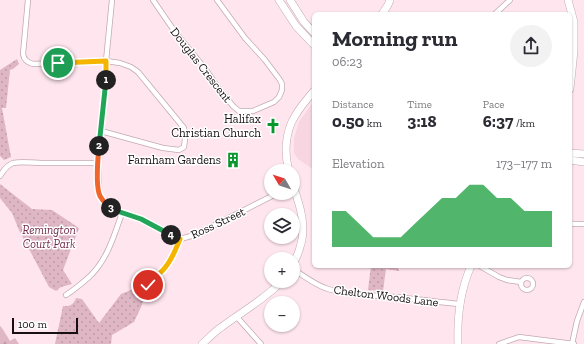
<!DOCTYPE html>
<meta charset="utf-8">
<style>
:root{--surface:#fff;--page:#f2f2f3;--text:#2b2b33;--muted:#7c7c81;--accent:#08962d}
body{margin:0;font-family:"Zilla Slab",serif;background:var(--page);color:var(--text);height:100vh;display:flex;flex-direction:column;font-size:15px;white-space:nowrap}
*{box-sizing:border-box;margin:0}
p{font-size:13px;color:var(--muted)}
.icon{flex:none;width:22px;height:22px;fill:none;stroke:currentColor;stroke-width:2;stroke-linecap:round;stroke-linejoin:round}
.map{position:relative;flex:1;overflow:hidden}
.panel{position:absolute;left:312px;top:12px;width:260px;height:256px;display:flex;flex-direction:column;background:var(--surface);border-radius:6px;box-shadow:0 1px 3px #0004}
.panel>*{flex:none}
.needle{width:26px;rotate:309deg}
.buttons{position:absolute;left:264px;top:164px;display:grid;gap:8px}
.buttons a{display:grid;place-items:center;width:36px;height:36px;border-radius:50%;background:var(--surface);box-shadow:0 1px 3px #0004;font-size:20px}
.scale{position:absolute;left:12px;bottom:10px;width:66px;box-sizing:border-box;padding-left:4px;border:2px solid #170f12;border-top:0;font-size:11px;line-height:14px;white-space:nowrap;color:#170f12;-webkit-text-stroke:3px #fff;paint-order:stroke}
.pin{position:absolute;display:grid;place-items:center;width:34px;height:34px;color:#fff;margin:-17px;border:2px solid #fff;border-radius:50%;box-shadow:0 1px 4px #0007}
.km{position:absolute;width:20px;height:20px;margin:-10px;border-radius:50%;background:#222;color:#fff;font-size:11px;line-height:20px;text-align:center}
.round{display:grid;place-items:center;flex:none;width:42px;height:42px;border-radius:21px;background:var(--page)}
.overview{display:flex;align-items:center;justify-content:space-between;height:68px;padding:0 20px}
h1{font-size:22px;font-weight:800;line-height:30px}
.stats{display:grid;grid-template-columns:repeat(3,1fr);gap:6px;height:68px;padding:4px 20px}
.stats div{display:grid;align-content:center}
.stats b{font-size:17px;font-weight:800}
.stats small{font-size:11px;font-weight:400}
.stats p{font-size:11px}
.chart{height:112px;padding:8px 20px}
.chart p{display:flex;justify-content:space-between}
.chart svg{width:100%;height:72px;margin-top:4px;fill:var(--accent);opacity:.7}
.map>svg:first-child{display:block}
</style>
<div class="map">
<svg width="584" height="344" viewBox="0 0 584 344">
<defs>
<pattern id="forest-firs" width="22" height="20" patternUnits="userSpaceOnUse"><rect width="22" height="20" fill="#dfb6c4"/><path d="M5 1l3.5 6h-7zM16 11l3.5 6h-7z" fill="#bf9ba7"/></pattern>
<pattern id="park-dots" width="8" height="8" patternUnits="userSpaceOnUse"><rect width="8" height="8" fill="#dfb6c4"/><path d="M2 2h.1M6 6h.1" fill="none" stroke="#bf9ba7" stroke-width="1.8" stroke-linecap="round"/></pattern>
</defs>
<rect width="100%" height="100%" fill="#ffe5ee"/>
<!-- built -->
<path fill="#f7d6e2" d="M314,101V170L298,159L294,153V138L299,122Z"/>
<!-- forest -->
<path fill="url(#forest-firs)" d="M0,326L2,328L10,341L15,338L19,344H0Z"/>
<!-- park -->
<path fill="url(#park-dots)" d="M17,59L19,64L13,69L10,70L6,108H2L11,157L4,160L0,156V70Z
M0,184L32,209L52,210L79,228L63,270L72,284L61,287L56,291L49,287L19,230L12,213L0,198Z
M371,266H397L399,271L386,269L383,291L368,290Z
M140,284L141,288L144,292L142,305L134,322L112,335L111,344H55L63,306C70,307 74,304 76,298L82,299L99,323L121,294L136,288Z"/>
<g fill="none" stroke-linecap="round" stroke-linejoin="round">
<!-- street casing -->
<g stroke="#c2a9b2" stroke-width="6">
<path id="street" d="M28,0L23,54C24,60 27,62 33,64L106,61L120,63L131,67L138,72L184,128L185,139L184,147L179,150L163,148L101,131
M112,0L106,61L105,90L98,163L99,195L105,204L114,210L141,219L180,239L195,235L278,193
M153,0L175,32L206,70L219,89L233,106L239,111H253L274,102L279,97L282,90V84L280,80L265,60L245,38L217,0
M495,14L510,0
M0,176C3,171 7,165 13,163C22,161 32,163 41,163C60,163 79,163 98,163
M570,223L573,224H584
M480,266L499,277L507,280L521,282
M293,269C304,276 315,285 328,289C350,296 372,295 395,297C417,299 438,302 460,304
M157,275C157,280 157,285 152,287L149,286C143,276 156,277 161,272C170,264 175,251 180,239
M521 284a6 6 0 1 1 12 0a6 6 0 1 1-12 0Z
M66,295C74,290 81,284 88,278C107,261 114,236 122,213
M236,316L261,344
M499,344L519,337L574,344
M572,344L577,321L584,302"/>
</g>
<!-- secondary casing -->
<g stroke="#c2a9b2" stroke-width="8">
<path id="secondary" d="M279,0L296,26L314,45
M290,0L304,22L314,33
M568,0L574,22V51L570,89
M382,14L388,5L390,0
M570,153L584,154
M570,160L584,162
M289,171C284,154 285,132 295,116C300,107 307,99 314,91
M293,186C300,205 307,227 300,247C299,253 295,259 293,265
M202,344C209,338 215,331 223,326C243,311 265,299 282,281
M458,344C457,317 460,291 471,266"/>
</g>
<!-- street -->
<use href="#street" stroke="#fff" stroke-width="4.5"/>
<!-- secondary -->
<use href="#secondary" stroke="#fff" stroke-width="7"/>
</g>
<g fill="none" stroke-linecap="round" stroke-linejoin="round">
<!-- split-1 casing -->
<g stroke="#fff" stroke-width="8">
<path id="split-1" d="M58,63L106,61V80"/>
</g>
<!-- split-2 casing -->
<g stroke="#fff" stroke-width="8">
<path id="split-2" d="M99,146L106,80"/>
</g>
<!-- split-3 casing -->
<g stroke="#fff" stroke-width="8">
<path id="split-3" d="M99,146C98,157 95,186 100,196C103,201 106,205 111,208"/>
</g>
<!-- split-4 casing -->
<g stroke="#fff" stroke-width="8">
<path id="split-4" d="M111,208L114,210L141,219L171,235"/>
</g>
<!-- split-5 casing -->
<g stroke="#fff" stroke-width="8">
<path id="split-5" d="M148,285C147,274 155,278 160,273C170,264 175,251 180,239L171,235"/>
</g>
<!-- split-1 -->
<use href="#split-1" stroke="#f5b400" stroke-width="5"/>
<!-- split-2 -->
<use href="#split-2" stroke="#22a559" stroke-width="5"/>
<!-- split-3 -->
<use href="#split-3" stroke="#f0652b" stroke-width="5"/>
<!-- split-4 -->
<use href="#split-4" stroke="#22a559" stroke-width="5"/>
<!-- split-5 -->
<use href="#split-5" stroke="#f5b400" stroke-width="5"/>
</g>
<!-- icons -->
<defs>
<g id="church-bare" transform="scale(1.2)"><path d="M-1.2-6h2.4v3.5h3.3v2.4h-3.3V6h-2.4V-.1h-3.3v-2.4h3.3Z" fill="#08962d" stroke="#fff" stroke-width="2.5" paint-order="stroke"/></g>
<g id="building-bare" transform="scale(1.2)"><path d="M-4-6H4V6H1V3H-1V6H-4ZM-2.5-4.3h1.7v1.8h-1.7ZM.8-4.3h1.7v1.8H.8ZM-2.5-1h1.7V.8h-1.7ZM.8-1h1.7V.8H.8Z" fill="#08962d" stroke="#fff" stroke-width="2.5" paint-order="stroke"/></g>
</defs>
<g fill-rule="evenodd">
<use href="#church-bare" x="273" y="126"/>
<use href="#building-bare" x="233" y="160"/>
</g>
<g text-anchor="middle" stroke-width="3" stroke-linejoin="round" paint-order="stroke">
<!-- street labels -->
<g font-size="12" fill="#170f12" stroke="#fff">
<text transform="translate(201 65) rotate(52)" y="4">Douglas Crescent</text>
<text transform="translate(218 223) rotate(-25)" y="4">Ross Street</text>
<text transform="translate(386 296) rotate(7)" y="4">Chelton Woods Lane</text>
</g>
<!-- poi labels -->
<g font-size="12" fill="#170f12" stroke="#fff" text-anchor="end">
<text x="261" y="123">Halifax<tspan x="261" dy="14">Christian Church</tspan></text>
<text x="221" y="164">Farnham Gardens</text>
</g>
<!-- park labels -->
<g font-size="12" font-style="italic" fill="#722a4a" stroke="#fff">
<text x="49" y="234">Remington<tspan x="49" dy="14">Court Park</tspan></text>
</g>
</g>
</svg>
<div class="buttons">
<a><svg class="needle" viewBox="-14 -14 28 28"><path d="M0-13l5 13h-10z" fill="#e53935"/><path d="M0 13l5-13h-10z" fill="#7c7c81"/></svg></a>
<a><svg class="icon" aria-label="layers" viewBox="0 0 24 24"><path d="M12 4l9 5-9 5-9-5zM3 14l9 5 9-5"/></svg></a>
<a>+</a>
<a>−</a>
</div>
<div class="scale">100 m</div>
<div class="pin" style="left:58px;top:63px;background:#1e9e55"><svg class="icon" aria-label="arrive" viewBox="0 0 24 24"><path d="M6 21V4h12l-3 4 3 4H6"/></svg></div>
<div class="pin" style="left:148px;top:285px;background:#d93025"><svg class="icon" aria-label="check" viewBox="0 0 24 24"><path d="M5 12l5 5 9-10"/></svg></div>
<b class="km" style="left:106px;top:80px">1</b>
<b class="km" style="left:99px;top:146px">2</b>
<b class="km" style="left:111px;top:208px">3</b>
<b class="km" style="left:171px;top:235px">4</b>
<section class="panel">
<div class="overview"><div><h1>Morning run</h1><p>06:23</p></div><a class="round"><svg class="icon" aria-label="share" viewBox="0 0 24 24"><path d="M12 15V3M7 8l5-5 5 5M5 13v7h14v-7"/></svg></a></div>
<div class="stats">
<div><p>Distance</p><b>0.50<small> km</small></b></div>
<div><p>Time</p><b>3:18</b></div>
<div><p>Pace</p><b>6:37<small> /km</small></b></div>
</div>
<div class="chart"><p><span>Elevation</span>173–177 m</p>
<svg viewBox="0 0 160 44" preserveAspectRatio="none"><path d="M0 44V22L10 22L20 30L30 38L40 38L50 38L60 30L70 22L80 14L90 14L100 6L110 6L120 14L130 14L140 22L150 22L160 22V44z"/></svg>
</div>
</section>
</div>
